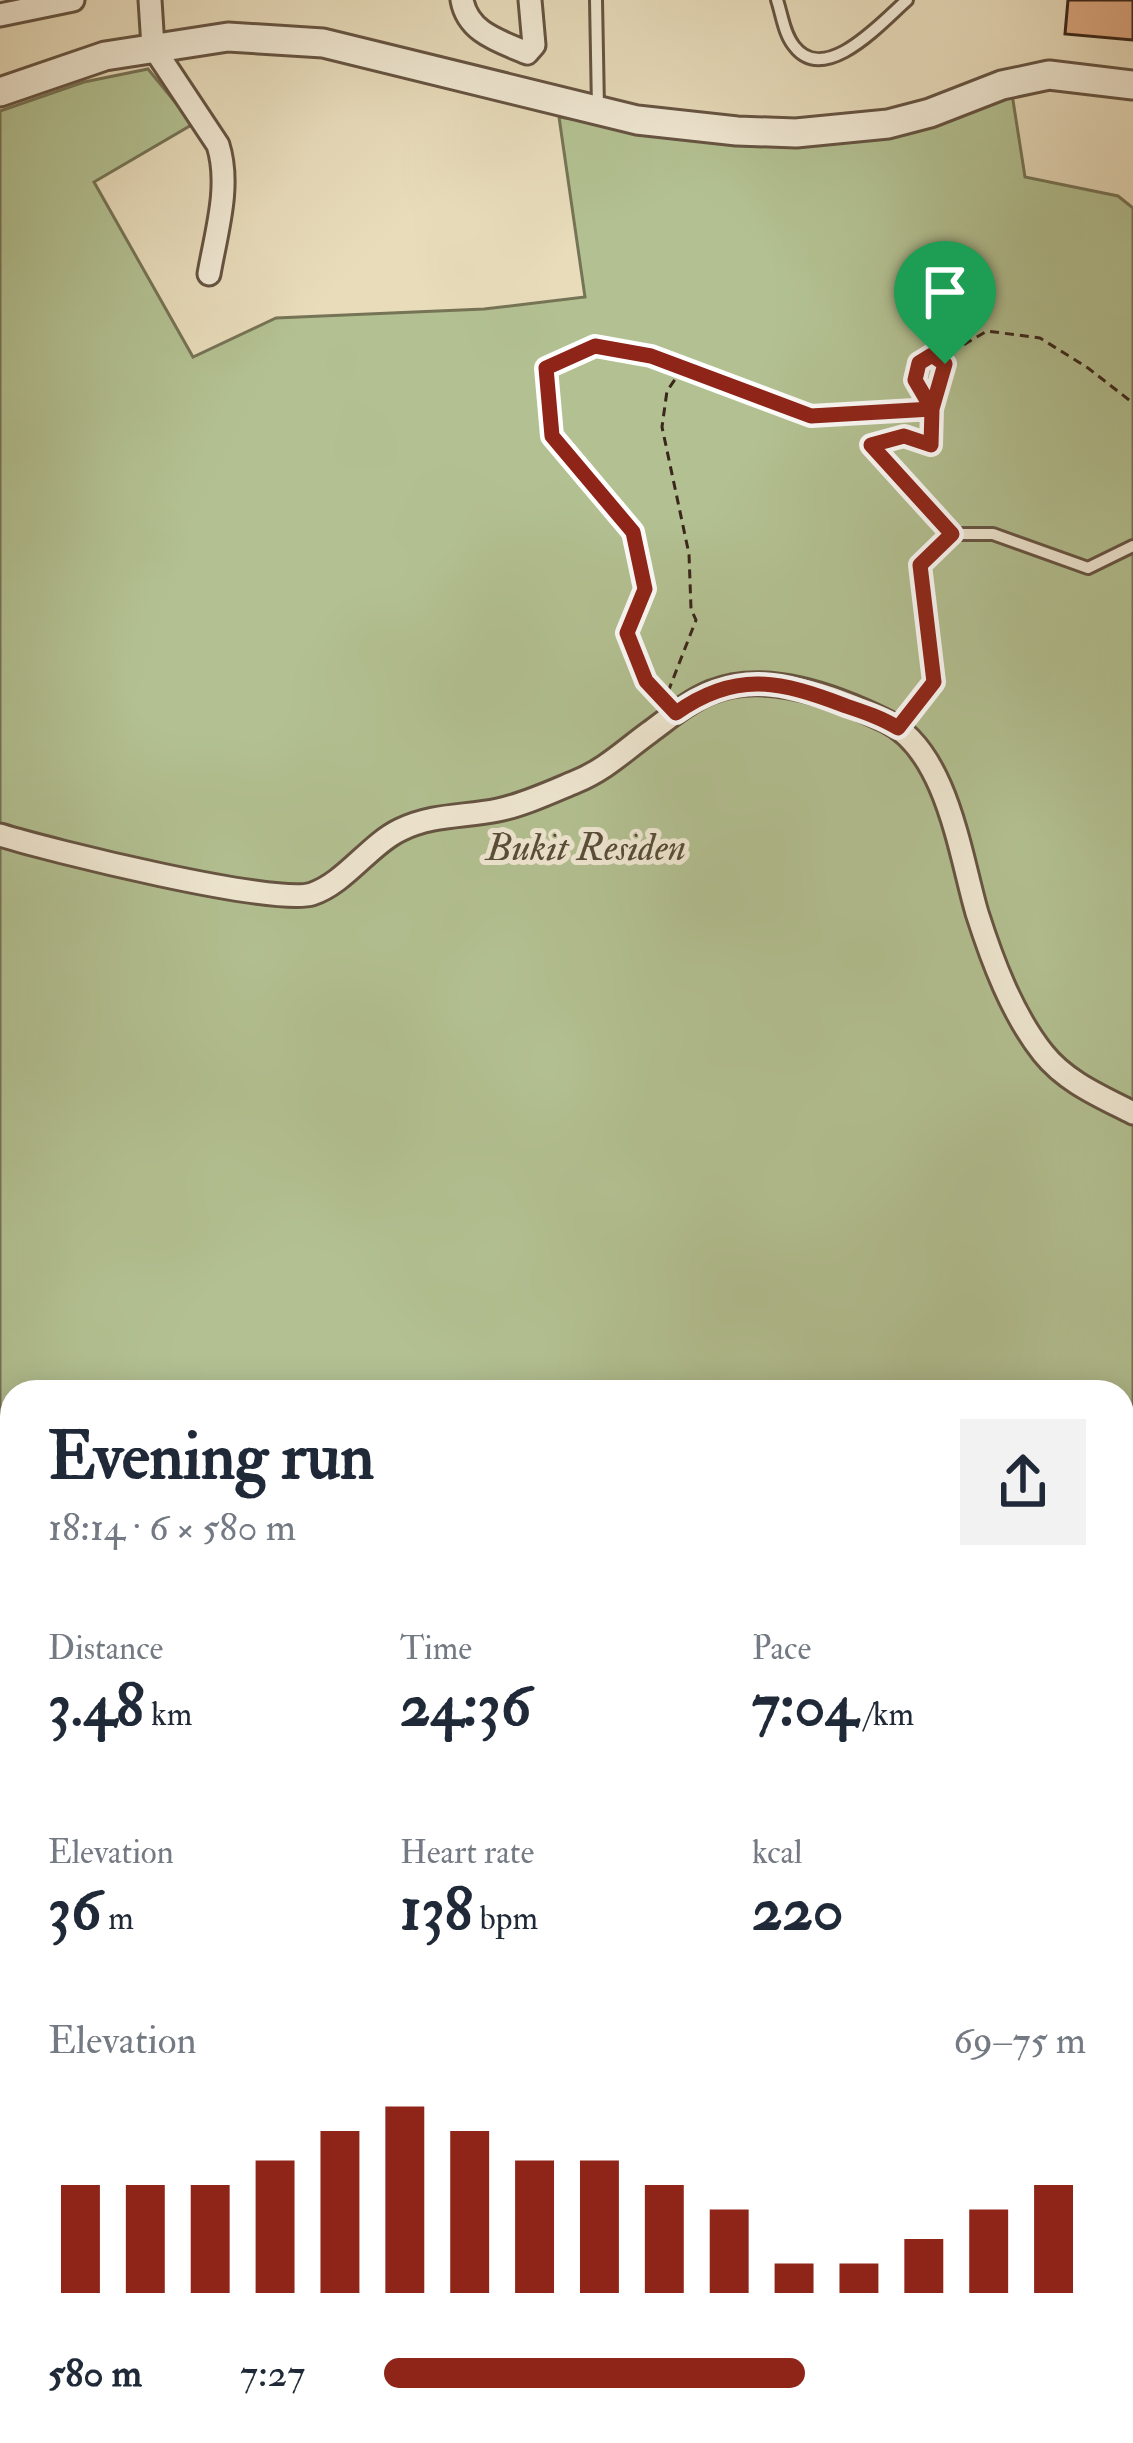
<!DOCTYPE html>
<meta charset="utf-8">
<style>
:root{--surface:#fff;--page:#f2f2f3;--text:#1f2937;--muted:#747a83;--accent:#8f2418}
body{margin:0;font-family:"IM FELL Double Pica",serif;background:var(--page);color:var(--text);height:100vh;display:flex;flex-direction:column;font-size:45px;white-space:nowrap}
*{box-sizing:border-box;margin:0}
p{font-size:39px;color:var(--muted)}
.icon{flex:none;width:66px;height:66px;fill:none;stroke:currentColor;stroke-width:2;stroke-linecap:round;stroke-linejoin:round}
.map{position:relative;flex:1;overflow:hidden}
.sheet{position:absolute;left:0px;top:1380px;width:1134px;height:1065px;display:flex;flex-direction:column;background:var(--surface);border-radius:36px 36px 0 0;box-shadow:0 6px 30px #0003}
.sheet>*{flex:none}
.pin{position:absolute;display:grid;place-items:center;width:102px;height:102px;color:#fff;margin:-123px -51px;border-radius:50% 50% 50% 0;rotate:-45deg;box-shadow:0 0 12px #0007}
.pin .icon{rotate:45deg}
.round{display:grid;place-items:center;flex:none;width:126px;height:126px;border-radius:0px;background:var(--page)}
.head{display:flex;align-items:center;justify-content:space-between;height:204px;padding:0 48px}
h1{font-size:66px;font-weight:700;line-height:90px}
.metrics{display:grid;grid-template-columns:repeat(3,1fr);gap:18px;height:204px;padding:12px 48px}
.metrics div{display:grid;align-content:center}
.metrics b{font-size:60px;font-weight:700}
.metrics small{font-size:33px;font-weight:400}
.metrics p{font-size:33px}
.chart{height:336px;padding:24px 48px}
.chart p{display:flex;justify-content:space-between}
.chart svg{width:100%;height:216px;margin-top:12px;stroke:var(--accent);stroke-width:6}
ul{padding:0 48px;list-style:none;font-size:39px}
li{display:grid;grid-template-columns:192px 144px 1fr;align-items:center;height:90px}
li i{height:30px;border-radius:15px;background:var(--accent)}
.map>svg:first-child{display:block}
</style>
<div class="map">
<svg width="1133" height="2443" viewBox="0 0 1133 2443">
<rect width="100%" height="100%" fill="#e8dcbb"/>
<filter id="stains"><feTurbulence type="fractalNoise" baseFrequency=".00167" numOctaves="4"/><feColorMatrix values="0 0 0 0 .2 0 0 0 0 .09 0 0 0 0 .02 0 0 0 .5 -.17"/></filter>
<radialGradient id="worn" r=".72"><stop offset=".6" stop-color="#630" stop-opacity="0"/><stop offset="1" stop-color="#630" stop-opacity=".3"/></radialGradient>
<!-- green -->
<path fill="#b3c192" stroke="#767456" stroke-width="3" d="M148,69L193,124L94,182L193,357L276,318L484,309L585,297L559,117L690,138L974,111L1012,94L1025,177L1118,196L1133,208V1979L1122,1991V1392H12V2337L0,2333V111L84,82Z
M1122,2035L1133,2045V2443H838L834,2433H1122Z
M155,2433H673L644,2443H165Z"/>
<!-- building -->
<path fill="#dda881" stroke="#3a261a" stroke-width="3" d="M1068,0H1133V40L1065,34Z"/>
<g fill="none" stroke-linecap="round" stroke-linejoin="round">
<!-- service casing -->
<g stroke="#665442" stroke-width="16">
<path id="service" d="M596,0L598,108
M777,0C782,15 784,34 794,46C825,87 883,21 907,0
M898,728L934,683L920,565L953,534H993L1088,568L1133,546
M1122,2249L1133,2254
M0,2283L12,2288
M62,2443L78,2435L102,2443
M720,2443L725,2433
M760,2443L765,2433
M1000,2443L1005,2433"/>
</g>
<!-- minor casing -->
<g stroke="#665442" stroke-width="27">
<path id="minor" d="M150,0L153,47L218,145C231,186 216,233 209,274
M462,0C468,33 500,41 527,53L534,45L530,0
M0,15L73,0
M0,835C48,850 274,906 312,894C345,883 369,845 400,830C433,814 464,817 498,810C523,805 551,792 575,782C605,770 625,750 650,732C669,718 689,701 711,692C766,670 835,696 886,721C947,751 960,855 977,913C992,960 1012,1014 1043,1053C1066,1082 1100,1096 1133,1113
M1122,1714L1133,1719
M1122,2111L1133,2115
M801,2443L805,2433"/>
</g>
<!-- tertiary casing -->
<g stroke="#665442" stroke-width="33">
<path id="tertiary" d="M0,92L105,56L228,37L323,43L637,120L737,131L796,133L888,124L930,113L1002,85L1049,75L1133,85"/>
</g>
<!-- secondary casing -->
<g stroke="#3a261a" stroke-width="36">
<path id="secondary" d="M0,2343L12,2348
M138,2433L148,2443"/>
</g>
<!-- path -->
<path stroke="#3a261a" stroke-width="3" stroke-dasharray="9 6" stroke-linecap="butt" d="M942,362L932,355L919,363L915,380L932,409L931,445L904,436L871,445L943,525
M668,692L696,620L691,609L689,554L662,427L667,391L683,368
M663,699L646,681L627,633L645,589L633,532L552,436L546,367L595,346L651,356L811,416L932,409L948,354L987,331L1040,338L1088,368L1133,403"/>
<!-- service -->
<use href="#service" stroke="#f0e8d3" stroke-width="10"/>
<!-- minor -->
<use href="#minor" stroke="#f0e8d3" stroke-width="21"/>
<!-- tertiary -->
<use href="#tertiary" stroke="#f0e8d3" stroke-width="27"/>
<!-- secondary -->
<use href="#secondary" stroke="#f0e8d3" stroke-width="30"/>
</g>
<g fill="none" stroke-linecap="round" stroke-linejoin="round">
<!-- route casing -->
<g stroke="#fff" stroke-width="24">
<path id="route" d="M945,364L932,409L811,416L651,356L595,346L546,368L552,436L633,532L645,589L627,633L646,681L676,713C736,670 781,681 846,706C864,712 882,718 898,728L934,682L920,565L952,534L871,445L904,436L931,445L932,409L915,380L919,363L932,355L945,364"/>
</g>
<!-- route -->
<use href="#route" stroke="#8f2418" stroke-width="15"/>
</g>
<g text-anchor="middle" stroke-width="10" stroke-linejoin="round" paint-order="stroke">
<!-- park labels -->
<g font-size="39" font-style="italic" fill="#584d38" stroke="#f0e8d3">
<text x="586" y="860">Bukit Residen</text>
</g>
</g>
<rect width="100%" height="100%" filter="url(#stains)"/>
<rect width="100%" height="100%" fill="url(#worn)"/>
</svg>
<div class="pin" style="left:945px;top:364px;background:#1e9e55"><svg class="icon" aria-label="arrive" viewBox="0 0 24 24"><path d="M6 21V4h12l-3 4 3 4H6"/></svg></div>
<section class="sheet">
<div class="head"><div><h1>Evening run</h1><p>18:14 · 6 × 580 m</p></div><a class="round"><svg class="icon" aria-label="share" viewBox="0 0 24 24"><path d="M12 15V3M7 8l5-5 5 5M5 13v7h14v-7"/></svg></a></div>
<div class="metrics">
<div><p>Distance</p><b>3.48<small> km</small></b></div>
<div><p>Time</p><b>24:36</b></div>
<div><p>Pace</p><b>7:04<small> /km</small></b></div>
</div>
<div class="metrics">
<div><p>Elevation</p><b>36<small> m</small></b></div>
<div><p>Heart rate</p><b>138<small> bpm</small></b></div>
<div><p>kcal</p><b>220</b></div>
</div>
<div class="chart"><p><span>Elevation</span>69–75 m</p>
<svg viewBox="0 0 160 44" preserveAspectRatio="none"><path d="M5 44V22M15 44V22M25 44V22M35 44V17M45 44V11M55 44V6M65 44V11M75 44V17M85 44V17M95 44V22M105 44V27M115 44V38M125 44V38M135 44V33M145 44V27M155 44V22"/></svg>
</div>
<ul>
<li><b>580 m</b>7:27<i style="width:60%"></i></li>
</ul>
</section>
</div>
